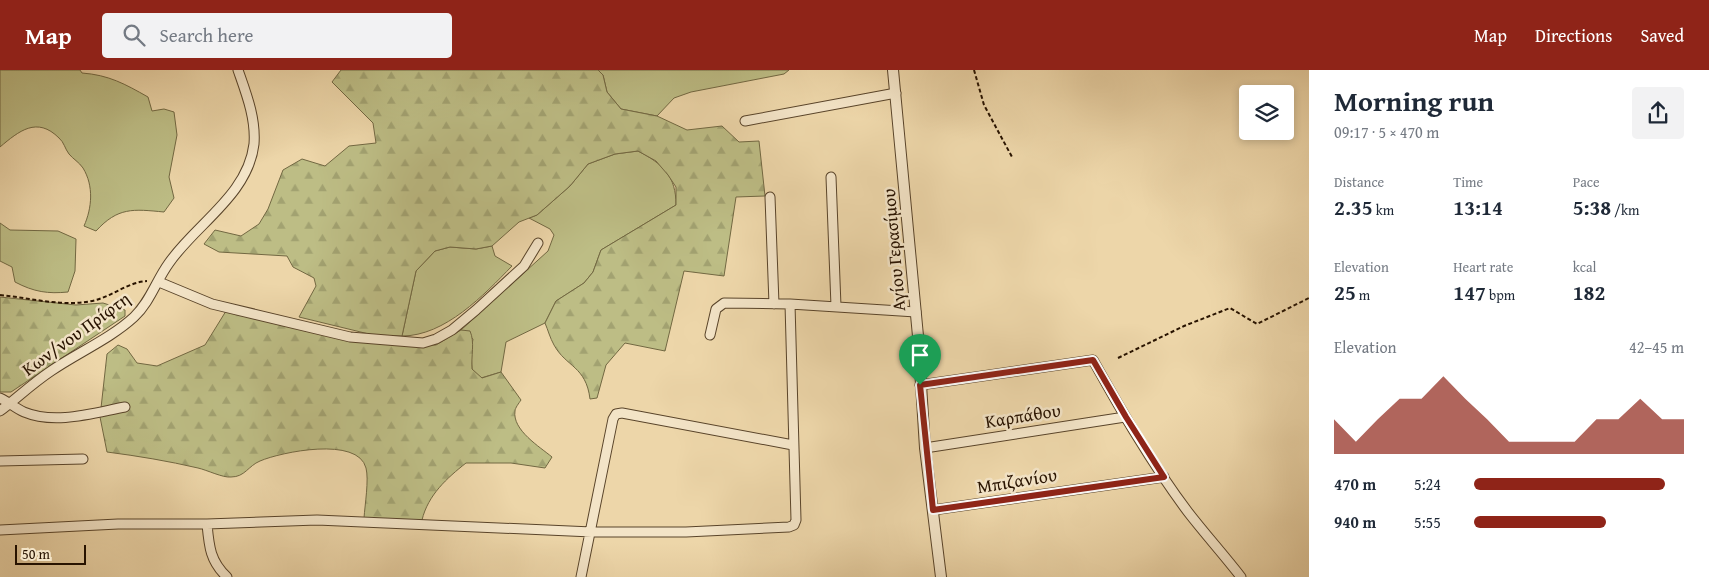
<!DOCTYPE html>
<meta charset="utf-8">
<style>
:root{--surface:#fff;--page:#f2f2f3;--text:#1f2937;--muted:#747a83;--accent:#8f2418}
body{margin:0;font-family:"Gentium Book Plus",serif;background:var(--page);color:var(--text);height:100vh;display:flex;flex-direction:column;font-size:19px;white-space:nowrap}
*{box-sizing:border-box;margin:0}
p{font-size:16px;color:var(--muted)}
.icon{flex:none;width:28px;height:28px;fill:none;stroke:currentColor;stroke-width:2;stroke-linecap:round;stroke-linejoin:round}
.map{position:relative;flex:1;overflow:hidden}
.panel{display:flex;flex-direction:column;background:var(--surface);width:400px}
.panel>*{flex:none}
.buttons{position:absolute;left:1239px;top:15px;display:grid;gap:10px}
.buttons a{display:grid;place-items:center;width:55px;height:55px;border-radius:5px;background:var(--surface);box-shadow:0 2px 8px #0003;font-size:25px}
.scale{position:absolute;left:15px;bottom:12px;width:71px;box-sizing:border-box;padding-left:5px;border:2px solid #281300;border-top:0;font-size:14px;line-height:18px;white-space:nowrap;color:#281300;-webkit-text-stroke:4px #f3e4c7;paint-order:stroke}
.pin{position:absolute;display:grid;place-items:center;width:42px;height:42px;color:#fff;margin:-51px -21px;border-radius:50% 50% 50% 0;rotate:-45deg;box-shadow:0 0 5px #0007}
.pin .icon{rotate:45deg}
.round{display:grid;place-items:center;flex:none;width:52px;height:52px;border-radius:5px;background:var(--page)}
.summary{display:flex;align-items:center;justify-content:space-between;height:85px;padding:0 25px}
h1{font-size:28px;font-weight:700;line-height:38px}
.figures{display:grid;grid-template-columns:repeat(3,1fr);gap:8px;height:85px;padding:5px 25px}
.figures div{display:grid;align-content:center}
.figures b{font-size:21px;font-weight:700}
.figures small{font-size:14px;font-weight:400}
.figures p{font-size:14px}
.chart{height:140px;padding:10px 25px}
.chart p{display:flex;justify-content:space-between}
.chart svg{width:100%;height:90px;margin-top:5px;fill:var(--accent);opacity:.7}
ul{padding:0 25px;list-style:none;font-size:16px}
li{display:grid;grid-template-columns:80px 60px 1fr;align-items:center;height:38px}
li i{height:12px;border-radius:6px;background:var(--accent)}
header{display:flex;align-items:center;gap:30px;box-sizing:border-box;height:70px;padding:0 25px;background:var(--accent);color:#fff}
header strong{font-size:24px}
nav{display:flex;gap:28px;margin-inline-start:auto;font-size:18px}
.search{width:350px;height:45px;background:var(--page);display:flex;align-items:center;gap:12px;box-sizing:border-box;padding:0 18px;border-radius:5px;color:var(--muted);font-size:19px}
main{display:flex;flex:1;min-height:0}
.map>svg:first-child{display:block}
</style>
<header>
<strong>Map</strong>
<div class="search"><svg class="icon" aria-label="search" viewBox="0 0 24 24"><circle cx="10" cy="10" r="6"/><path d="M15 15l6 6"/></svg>Search here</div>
<nav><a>Map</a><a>Directions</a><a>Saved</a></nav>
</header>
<main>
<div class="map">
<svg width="1309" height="507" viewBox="0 0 1309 507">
<defs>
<pattern id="forest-firs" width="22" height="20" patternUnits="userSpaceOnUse" patternTransform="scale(1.25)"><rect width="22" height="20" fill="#bdbd85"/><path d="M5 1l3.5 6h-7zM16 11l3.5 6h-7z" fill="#a2a271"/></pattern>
</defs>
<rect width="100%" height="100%" fill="#edd6a9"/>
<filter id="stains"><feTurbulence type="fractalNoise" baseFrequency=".004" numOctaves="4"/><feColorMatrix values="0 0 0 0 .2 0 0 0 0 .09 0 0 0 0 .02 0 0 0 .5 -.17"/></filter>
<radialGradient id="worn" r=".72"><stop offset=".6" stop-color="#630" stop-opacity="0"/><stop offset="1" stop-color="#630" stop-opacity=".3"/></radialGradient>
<!-- grass -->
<path fill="#bdbd85" stroke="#726842" d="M0,0H80L82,3C109,5 125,14 148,27L152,41L164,39L174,42L177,65L169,107L174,128L164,142C133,139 118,137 96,161L84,156C92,138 94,116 83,98C79,92 73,89 69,84C65,79 64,72 59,68C37,46 19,61 0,77Z
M598,0H789L784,4L691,22L674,28L657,46L621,39L607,22L603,5Z
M638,81C663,94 676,106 676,135L601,180L593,202L584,213L556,231L545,253L506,272L501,302L481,308L472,299L471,281L473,269L461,260L548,181L554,165L550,159L529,148L537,145L570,116L588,94L615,84Z
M0,153L10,160L58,161L76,169L75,201L68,222C48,224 34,222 15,212L12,197L0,191Z
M492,176L495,186L512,196C484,225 445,266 402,266L416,201L435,181L450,177L476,179Z"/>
<!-- forest -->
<path fill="url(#forest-firs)" stroke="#726842" d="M341,0H598L603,5L607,22L621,39L657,46L687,60L722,56L739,72L759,71L765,126L736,127L724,206L684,201L665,281L625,273L606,295L597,328L590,329C586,296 566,297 554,275C550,268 548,260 545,253L556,231L584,213L593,202L601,180L676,135V117L668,105L656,91L638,81L615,84L588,94L570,116L537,145L519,152L492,176L476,179L450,177L435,181L416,201L402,266L373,265L299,247L316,216L314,208L293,197L287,186L219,182L204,174L215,160L241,166L259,154L268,139L283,100L302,89L325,96L349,76L376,73L373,53L332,12Z
M0,227L76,235L103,233L125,240V246L11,322H0Z
M226,241L369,273L436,275L461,260L470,261C475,272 471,286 472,299L482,308L501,302L521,330C519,333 515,338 515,341C512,360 540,377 552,387L545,398L511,393H466C447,408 428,425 422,450L364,448C365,434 369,410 366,398C358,366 281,382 260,391C248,396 245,407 231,407C223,408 207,400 198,398C168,391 138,386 107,382L100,347L107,284L118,275L127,279L137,293L157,296L205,275Z"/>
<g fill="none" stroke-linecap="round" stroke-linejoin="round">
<!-- minor casing -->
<g stroke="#59442a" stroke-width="11">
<path id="minor" d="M745,51L896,23
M831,107L836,236
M770,127L774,234
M159,212L212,234L350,267L423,273L436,269L452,260L476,240L524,196L538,173
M710,265L716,239L724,233L790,234
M920,315L1093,290C1122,342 1152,394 1188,442C1205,464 1224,485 1241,507
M0,328C9,332 15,338 24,342C55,355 93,343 125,337
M0,341C17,328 33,313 51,301C77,283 110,269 134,247C150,232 156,211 169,193C196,154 248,125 254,74C256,48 246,23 238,0
M925,378L1125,347
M0,391L83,389
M933,440L1164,407
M207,454C209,476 210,491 227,507
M0,460L118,454H207L317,450L592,462H686L789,457L794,455L796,450L790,234L916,242
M581,507L613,349L616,344L622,343L793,375"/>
</g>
<!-- tertiary casing -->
<g stroke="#59442a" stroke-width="12">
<path id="tertiary" d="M893,0L918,266L925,378L941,507"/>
</g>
<!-- path -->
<path stroke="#281300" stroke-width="2" stroke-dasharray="4 2.5" stroke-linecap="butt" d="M974,0L984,35L1012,87
M0,225C32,228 65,238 96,230C114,225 129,212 147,211
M1118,288L1184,256L1230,238L1257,254L1309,228"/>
<!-- minor -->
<use href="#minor" stroke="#f3e4c7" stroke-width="9"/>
<!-- tertiary -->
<use href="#tertiary" stroke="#f3e4c7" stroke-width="10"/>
</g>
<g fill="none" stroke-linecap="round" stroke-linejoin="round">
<!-- route casing -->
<g stroke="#fff" stroke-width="10">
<path id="route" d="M1093,290L1126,347L1164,407L933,440L920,315Z"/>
</g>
<!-- route -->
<use href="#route" stroke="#8f2418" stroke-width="6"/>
</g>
<g text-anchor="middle" stroke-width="5" stroke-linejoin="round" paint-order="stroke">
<!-- street labels -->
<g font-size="18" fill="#281300" stroke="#f3e4c7">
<text transform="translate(894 180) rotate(-95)" y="6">Αγίου Γερασίμου</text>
<text transform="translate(76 264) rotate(-36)" y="6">Κων/νου Πρίφτη</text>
<text transform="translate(1023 346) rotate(-9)" y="6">Καρπάθου</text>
<text transform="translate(1017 411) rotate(-9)" y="6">Μπιζανίου</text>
</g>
</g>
<rect width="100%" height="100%" filter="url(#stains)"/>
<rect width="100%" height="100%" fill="url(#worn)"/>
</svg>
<div class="buttons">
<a><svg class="icon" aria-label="layers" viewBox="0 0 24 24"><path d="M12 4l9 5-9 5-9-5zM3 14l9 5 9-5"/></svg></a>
</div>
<div class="scale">50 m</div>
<div class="pin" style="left:920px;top:315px;background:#1e9e55"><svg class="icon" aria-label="arrive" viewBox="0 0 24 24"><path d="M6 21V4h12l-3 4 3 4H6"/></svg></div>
</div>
<section class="panel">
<div class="summary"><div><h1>Morning run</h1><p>09:17 · 5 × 470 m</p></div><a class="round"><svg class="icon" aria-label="share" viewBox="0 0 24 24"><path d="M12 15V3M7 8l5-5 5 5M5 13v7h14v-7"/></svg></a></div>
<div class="figures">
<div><p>Distance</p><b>2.35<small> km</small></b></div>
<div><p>Time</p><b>13:14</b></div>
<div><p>Pace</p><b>5:38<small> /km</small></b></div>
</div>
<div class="figures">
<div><p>Elevation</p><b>25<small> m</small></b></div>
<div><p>Heart rate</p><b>147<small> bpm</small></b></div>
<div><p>kcal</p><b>182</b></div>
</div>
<div class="chart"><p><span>Elevation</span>42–45 m</p>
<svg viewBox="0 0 160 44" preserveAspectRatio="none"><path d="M0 44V27L10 38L20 27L30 17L40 17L50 6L60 17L70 27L80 38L90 38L100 38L110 38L120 27L130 27L140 17L150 27L160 27V44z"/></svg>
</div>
<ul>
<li><b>470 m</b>5:24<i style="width:91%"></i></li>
<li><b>940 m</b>5:55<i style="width:63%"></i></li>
</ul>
</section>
</main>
